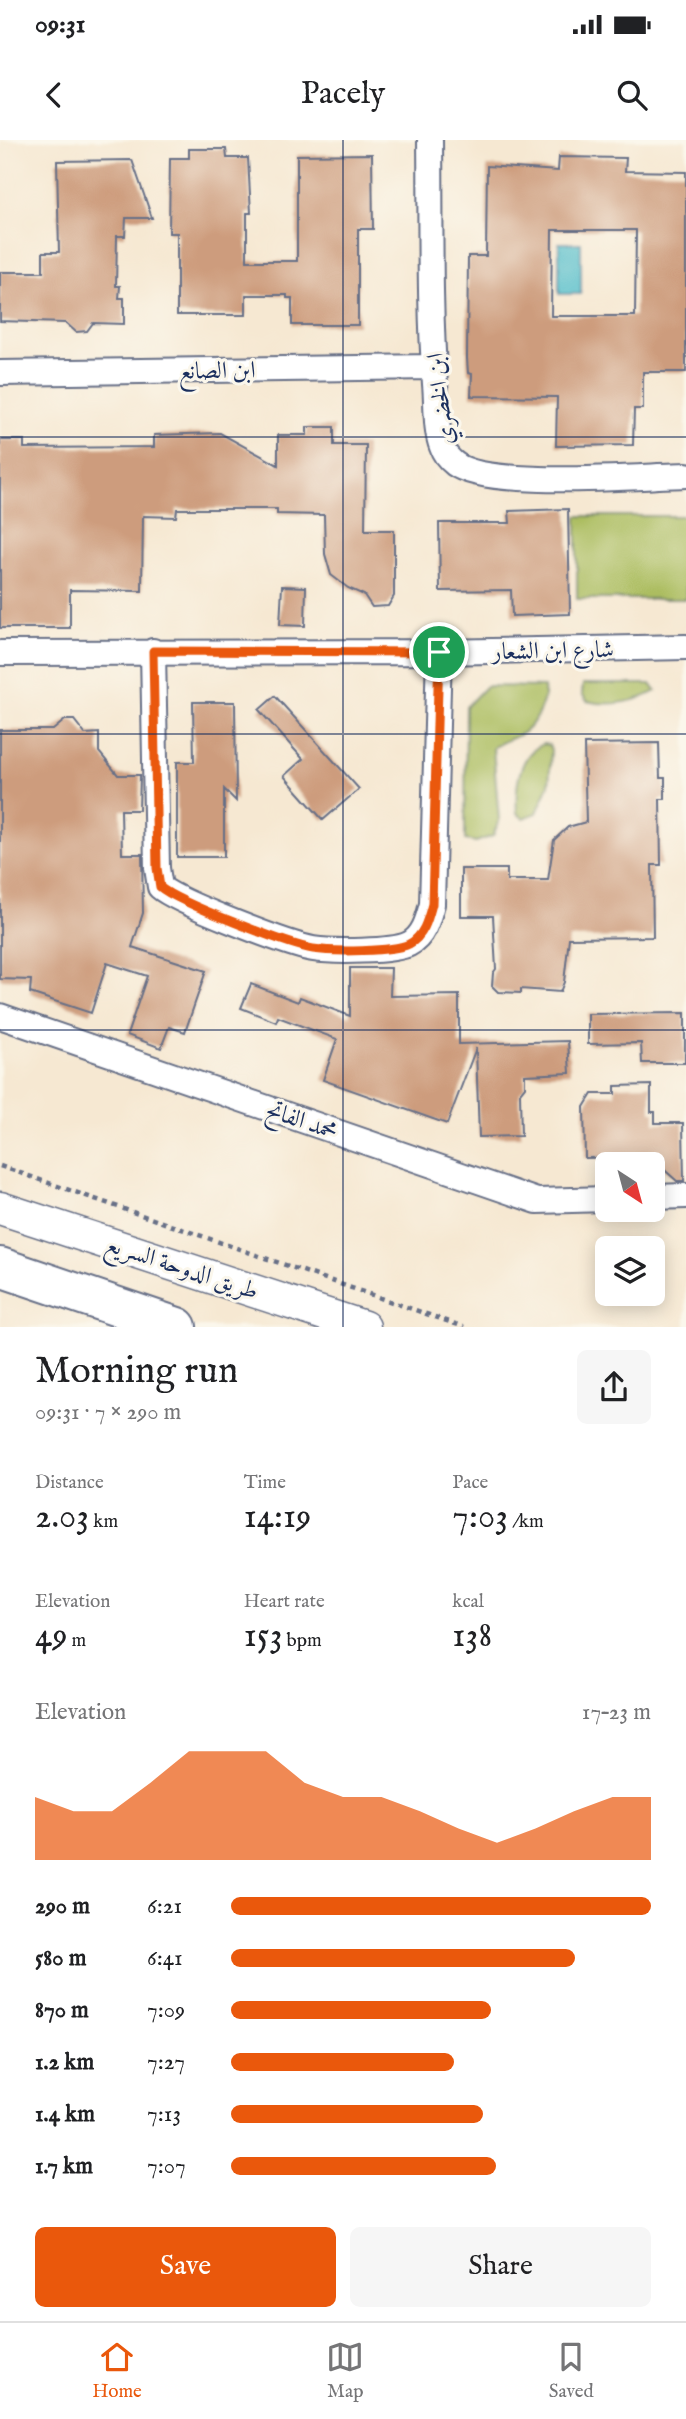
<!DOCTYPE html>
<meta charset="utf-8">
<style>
:root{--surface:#fff;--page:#f6f6f6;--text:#202124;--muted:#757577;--line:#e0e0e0;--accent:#ea580c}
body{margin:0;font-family:"IM FELL English",Amiri,serif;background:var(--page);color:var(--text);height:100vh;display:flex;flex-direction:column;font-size:26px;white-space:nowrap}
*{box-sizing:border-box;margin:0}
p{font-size:23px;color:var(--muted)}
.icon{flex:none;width:38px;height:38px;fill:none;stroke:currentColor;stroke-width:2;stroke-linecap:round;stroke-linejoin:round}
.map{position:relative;height:1187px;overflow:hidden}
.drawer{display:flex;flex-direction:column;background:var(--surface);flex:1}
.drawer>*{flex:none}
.needle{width:46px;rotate:144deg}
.buttons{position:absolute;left:595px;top:1012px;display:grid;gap:14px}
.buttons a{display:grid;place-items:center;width:70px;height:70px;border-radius:10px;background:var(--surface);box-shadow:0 4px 18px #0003;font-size:35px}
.pin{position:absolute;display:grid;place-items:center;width:60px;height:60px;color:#fff;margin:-30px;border:4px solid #fff;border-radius:50%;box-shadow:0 2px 7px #0007}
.round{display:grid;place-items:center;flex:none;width:74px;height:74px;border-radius:10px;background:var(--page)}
.head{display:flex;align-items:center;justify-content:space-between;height:119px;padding:0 35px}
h1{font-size:38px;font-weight:600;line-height:52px}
.figures{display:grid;grid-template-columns:repeat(3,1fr);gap:10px;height:119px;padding:7px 35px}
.figures div{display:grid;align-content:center}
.figures b{font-size:35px;font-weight:600}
.figures small{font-size:19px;font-weight:400}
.figures p{font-size:19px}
.chart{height:196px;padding:14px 35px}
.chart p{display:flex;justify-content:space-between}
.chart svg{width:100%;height:126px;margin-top:7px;fill:var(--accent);opacity:.7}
.primary-button{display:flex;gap:14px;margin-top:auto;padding:14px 35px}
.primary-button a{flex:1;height:80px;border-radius:10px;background:var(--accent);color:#fff;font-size:28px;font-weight:600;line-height:80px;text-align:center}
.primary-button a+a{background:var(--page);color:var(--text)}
ul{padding:0 35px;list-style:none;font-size:23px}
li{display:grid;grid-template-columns:112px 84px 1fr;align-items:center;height:52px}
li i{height:18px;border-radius:9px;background:var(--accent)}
.status{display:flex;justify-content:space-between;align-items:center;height:49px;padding:0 35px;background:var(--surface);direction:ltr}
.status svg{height:19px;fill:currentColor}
header{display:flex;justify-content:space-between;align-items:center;height:91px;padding:0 35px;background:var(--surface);font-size:32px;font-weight:600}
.menu{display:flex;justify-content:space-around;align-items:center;height:98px;border-top:2px solid var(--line);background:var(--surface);font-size:19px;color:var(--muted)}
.menu a{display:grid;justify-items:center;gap:4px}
.menu .on{color:var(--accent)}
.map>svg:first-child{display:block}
</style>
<div class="status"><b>09:31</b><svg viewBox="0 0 49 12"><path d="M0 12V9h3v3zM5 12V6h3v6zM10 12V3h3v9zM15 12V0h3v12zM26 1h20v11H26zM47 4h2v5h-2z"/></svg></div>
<header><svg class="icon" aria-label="back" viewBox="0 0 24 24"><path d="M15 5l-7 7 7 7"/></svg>Pacely<svg class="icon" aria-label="search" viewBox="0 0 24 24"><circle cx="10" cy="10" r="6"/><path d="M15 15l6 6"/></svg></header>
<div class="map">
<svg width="686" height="1187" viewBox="0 0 686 1187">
<rect width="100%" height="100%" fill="#fbf7ec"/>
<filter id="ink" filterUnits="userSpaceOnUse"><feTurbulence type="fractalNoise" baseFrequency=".0143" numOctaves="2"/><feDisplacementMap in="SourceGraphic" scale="14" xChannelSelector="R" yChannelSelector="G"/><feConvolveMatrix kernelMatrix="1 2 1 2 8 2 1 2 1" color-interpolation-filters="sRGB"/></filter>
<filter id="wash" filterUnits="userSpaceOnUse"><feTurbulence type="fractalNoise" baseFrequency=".00686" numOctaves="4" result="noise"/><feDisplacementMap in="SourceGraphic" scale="28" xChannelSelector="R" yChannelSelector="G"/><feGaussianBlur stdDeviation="1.57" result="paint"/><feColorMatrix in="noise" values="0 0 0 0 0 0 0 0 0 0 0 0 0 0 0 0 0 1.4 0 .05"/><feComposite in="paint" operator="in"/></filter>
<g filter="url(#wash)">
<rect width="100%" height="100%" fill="#f6e8d2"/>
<!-- green -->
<path fill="#acbd60" stroke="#64765f" stroke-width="2" d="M577,376H686V459H577Z
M583,544H651L656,551C637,562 609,567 587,561L582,554Z
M486,546L544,547C546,561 536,583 524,592C514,599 502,600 493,608L499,680L493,696L476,702L465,700L466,567Z
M543,604L549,605L551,610L549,645L537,673L523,678L517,673C515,649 518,614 543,604Z"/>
<!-- water -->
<path fill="#4fbcc9" stroke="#357694" stroke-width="2" d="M559,103H581V154H559Z"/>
<g id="blocks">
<!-- building -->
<path fill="#cd9c7d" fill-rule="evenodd" d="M189,9H226L227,18H248L251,73H247V121H297V15L372,14L373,89H358V185H292V158H287V155H246V175H177V93H169L170,18H189Z
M559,17L626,18L625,31L686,32V232H643V269H634L633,305L556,306L557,257L471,256L472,234L468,233L467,218L468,116H486L487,26L558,31ZM552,90H636L635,176H551Z
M132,20L152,78H126L125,96H117L116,146H120L119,158H124V184L93,183L87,191L76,192L66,183L0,181V132H43V112H59L57,21Z
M307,287H334V305H366L365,390H394V456L388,466L372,467L364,455L348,448L331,435L325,414L324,375L277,374V369H177L176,377L143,376L142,451L70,450V488H0V300H24V308L154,307V295L220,293L278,325V295H307Z
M568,369L570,474L512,476L511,450L440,451L439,383H510L509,371Z
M282,446L306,447L305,486L280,485Z
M275,556L359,649L323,680L284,636L303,619L259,570Z
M193,562H235L236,661L224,649V717H177V622H194Z
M65,580H74L85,594L99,593V612L118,635H140L139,670H121L122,714H142L143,773L132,807L206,831L185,892L169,887L161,908L127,895L147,836L107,823L91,873L30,853L31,840L0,839V590H53Z
M659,603L660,638H665V659H660L661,725H652L653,797L569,798L564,842L560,852L521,849V853L498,852L492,846L493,833L496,829L493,776H461V729H507V740H548L554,700L568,687L586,682L584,604Z
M350,828H391L390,856L459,855V904L568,901L570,933L525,935V947L520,953L521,996L479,997L476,908L447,984L323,940L337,899L278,877L276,882L241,868L251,844L298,862L300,857L350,876Z
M685,873V923H642L641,903L588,904V874Z
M651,945V972H655V983H683L684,1041H677L650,1017L585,1018L584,967L592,954H615V946Z"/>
</g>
</g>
<g filter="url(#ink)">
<use href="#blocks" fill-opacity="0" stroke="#687087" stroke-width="2"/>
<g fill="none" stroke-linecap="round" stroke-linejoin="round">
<!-- minor casing -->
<g stroke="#687087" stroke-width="28">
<path id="minor" d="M430,0C431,81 429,163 435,244C437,264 435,289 442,307C444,314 450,320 455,324C488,349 639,336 686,335
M0,233L434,227
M153,511L157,728L160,747C177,762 289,805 313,809C332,812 393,812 409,804C424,796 428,779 432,764L439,512
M0,513L439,512L686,507
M0,876L537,1061L607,1059
M653,1057L686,1056"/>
</g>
<!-- tertiary casing -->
<g stroke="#687087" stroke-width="35">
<path id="tertiary" d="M0,1068L364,1187"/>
</g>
<!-- motorway casing -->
<g stroke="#687087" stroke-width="42">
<path id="motorway" d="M0,1127L177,1187"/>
</g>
<!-- path -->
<path stroke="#687087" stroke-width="4.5" stroke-dasharray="5 5" stroke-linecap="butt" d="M0,1026L464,1187"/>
<!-- minor -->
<use href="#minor" stroke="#fff" stroke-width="24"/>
<!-- tertiary -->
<use href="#tertiary" stroke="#fff" stroke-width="32"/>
<!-- motorway -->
<use href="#motorway" stroke="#fff" stroke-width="38"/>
</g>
</g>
<g fill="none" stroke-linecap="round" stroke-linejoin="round" filter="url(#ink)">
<!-- route casing -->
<g stroke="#fff" stroke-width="14">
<path id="route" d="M153,511L439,512L432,764C428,779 424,796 409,804C393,812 332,812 313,809C289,805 177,762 160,747L157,728Z"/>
</g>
<!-- route -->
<use href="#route" stroke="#ea580c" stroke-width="9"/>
</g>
<!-- grid -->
<path fill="none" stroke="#1b2f5e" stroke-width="2" stroke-opacity="0.55" d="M343,0V1187M0,297H686M0,594H686M0,890H686"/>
<g text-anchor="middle" stroke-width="6" stroke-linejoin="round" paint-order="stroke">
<!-- street labels -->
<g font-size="24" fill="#1b2f5e" stroke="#fbf7ec">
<text transform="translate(217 230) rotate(-1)" y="8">ابن الصانع</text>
<text transform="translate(440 259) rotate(-97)" y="8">ابن الخضري</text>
<text transform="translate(553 510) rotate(-1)" y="8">شارع ابن الشعار</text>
<text transform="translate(302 980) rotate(19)" y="8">محمد الفاتح</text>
<text transform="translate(182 1127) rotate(18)" y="8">طريق الدوحة السريع</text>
</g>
</g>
</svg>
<div class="buttons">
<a><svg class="needle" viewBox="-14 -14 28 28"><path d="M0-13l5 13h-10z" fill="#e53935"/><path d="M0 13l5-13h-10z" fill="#757577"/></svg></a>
<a><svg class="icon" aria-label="layers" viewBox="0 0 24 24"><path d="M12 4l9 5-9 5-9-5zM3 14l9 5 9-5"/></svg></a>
</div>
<div class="pin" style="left:439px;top:512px;background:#1e9e55"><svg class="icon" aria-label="arrive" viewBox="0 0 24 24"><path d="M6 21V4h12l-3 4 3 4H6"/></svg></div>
</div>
<section class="drawer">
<div class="head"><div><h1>Morning run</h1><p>09:31 · 7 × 290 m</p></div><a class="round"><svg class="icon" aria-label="share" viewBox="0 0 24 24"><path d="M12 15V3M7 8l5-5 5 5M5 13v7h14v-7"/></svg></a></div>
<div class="figures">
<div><p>Distance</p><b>2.03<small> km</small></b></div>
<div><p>Time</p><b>14:19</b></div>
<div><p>Pace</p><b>7:03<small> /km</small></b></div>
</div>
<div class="figures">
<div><p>Elevation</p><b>49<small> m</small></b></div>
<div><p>Heart rate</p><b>153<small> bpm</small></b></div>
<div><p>kcal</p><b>138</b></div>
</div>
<div class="chart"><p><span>Elevation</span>17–23 m</p>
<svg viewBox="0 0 160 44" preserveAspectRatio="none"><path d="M0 44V22L10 27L20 27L30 17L40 6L50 6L60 6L70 17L80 22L90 22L100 27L110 33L120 38L130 33L140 27L150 22L160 22V44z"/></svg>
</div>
<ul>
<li><b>290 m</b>6:21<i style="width:100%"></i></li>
<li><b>580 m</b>6:41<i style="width:82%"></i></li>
<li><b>870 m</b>7:09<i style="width:62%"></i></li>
<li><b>1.2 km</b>7:27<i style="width:53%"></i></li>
<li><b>1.4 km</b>7:13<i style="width:60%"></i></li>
<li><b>1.7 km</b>7:07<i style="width:63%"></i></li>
</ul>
<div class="primary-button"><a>Save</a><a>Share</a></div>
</section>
<nav class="menu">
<a class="on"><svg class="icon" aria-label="home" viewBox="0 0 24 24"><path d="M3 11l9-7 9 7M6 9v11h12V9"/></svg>Home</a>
<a><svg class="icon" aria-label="map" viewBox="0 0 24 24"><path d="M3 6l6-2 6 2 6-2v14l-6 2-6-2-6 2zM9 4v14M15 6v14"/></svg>Map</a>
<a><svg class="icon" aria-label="saved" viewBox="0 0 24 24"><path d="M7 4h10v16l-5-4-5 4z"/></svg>Saved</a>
</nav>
